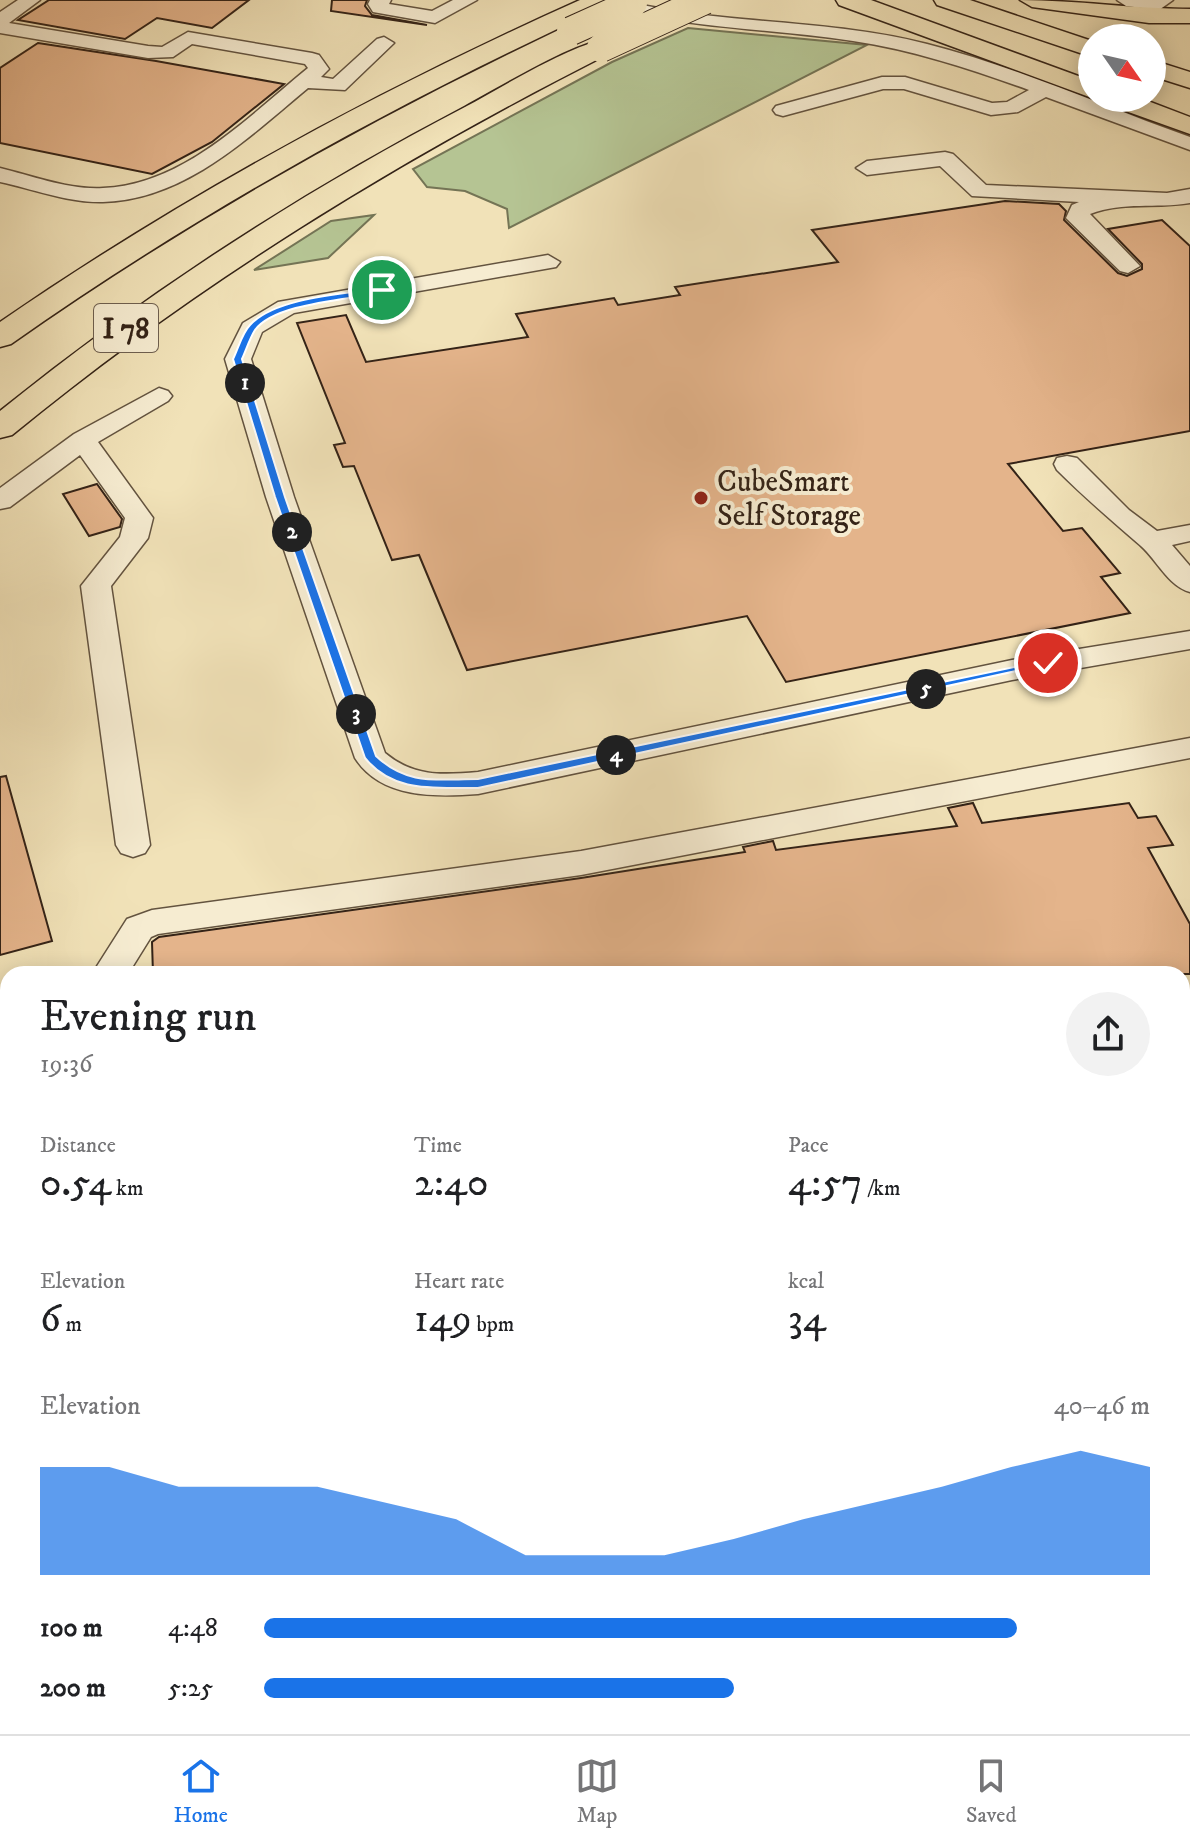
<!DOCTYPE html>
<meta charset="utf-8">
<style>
:root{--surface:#fff;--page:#f2f2f2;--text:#202124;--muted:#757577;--line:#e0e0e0;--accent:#1a73e8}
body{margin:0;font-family:"IM FELL DW Pica",serif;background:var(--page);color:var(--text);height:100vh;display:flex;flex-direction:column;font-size:30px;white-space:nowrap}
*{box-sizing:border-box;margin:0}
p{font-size:26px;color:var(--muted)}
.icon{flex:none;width:44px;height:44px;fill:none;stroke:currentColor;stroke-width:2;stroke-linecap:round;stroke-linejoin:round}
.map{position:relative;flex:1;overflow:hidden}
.side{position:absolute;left:0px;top:966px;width:1190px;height:768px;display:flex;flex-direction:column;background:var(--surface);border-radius:24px 24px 0 0;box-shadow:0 4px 20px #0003}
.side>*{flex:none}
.needle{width:52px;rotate:124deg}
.controls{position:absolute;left:1078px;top:24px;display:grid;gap:16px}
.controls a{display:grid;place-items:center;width:88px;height:88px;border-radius:50%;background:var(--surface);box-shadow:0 4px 20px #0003;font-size:40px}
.pin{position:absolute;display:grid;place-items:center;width:68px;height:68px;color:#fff;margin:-34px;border:4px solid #fff;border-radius:50%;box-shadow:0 2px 8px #0007}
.km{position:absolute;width:40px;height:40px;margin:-20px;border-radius:50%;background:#222;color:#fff;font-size:22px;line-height:40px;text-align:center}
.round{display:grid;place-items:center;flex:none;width:84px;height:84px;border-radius:42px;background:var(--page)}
.summary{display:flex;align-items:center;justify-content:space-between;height:136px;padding:0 40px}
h1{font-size:44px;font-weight:600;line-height:60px}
.figures{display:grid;grid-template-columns:repeat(3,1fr);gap:12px;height:136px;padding:8px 40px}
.figures div{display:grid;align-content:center}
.figures b{font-size:40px;font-weight:600}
.figures small{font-size:22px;font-weight:400}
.figures p{font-size:22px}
.chart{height:224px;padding:16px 40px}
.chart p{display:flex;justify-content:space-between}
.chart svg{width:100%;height:144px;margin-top:8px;fill:var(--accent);opacity:.7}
ul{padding:0 40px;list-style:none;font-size:26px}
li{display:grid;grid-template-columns:128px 96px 1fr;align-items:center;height:60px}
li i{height:20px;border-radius:10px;background:var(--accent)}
.tabs{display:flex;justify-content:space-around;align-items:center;height:112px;border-top:2px solid var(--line);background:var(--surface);font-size:22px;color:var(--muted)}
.tabs a{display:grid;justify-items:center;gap:4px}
.tabs .active{color:var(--accent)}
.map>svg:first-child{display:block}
</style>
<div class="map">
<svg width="1190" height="1734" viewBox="0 0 1190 1734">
<rect width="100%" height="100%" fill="#f1e2b8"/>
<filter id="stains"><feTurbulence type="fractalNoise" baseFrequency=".0025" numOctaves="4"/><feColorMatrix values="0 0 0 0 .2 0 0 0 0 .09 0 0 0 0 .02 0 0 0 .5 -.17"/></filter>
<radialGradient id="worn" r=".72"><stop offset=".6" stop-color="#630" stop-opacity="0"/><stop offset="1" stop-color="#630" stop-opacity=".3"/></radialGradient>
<!-- green -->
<path fill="#b5c493" stroke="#747455" stroke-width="2" d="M688,28L867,45L509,228L507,209L465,191L427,187L413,169L612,62Z
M374,215L328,258L254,270L331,221Z"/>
<!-- building -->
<path fill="#e4b48b" stroke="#342317" stroke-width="2" d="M49,0H249L212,28L157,18L125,39L18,20Z
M332,0H367L365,6L372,15L427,25L331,11Z
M38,43L156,61L284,84L212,142L152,174L0,143V68Z
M1005,201L1059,204L1066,211L1064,220L1118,273L1127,276L1142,269V264L1108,229L1162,220L1190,246V431L1008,464L1063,531L1082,528L1120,573L1101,577L1130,613L786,682L747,616L467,670L419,555L392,560L354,466L343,467L334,445L345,443L297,323L346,315L366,362L528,337L516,314L614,298L618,305L680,295L675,287L838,262L812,230Z
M97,484L122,519L120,527L89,536L63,494Z
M6,776L52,941L0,955V777Z
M973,803L982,823L1129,803L1138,818L1156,816L1173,845L1148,848L1190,924V974H153L152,942L159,937L581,878L745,852L743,847L773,841L776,850L957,826L948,808Z"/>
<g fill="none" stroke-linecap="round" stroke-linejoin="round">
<!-- minor casing -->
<g stroke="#63533f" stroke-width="3">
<path id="minor" d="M18,0H40L9,23L148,46L162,47L188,32L312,53L319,55L329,69L321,77L333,79L377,39L384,37L394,43L345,90L308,88C249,137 185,200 103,202C68,203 33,189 0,182V168C33,176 69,190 103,188C184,185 250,115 308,68L305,64L192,44L173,57L148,58L0,33V12Z
M370,0H391L389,4L432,11L453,0H477L435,23L373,12L368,4Z
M591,0C629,0 666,11 704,15C779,24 854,25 927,44C1017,67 1102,106 1190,137V150L1046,97L1018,112L991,115L904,89H883L783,116L776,114L773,110L776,106L882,77H905L992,103L1007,102L1029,90C971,69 913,50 853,41C765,28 679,28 593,4Z
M1117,0H1173L1159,10L1126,6Z
M945,152L953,154L986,185L1167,193L1190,189V203C1154,209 1125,201 1090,214L1140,266L1128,273L1120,271L1066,218L1072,205L1079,202L972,196L940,166L867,175L856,168L867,161Z
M548,255L560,262L556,267L294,313L262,332L251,359L294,497L385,753C414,777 442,775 478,772L1012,660L1190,631V649L1012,680L478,794C436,797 381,799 355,758L266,497L225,359L243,323L278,302Z
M159,388L168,391L172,396L168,401L98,442L153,518L148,538L111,586L150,845L145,853L133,857L121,853L116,845L81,586L120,537L125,518L80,455L10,507L0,509V488L74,434Z
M1067,456L1077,458L1129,510L1157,531L1190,525V541L1172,545L1190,566V592C1168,586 1157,560 1141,546C1112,521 1084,497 1057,470L1054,464L1057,458Z
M1190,738V758L581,875L158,934L151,937L128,974H92L127,919L152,910L581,851Z
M8,1041V1069L0,1071V1043Z
M8,1318V1354L0,1357V1321Z
M8,1448V1489L1,1491L0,1451Z
M1190,1611V1657L1182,1659V1613Z
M861,1726H909L913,1734H863Z"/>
</g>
<!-- highway casing -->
<g stroke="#342317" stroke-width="3">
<path id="highway" d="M580,0H612L609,5C399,101 200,211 11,344L0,347V322C183,196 377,91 580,0Z
M836,0H871L1092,81V98L839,5Z
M934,0H970L1092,41V57L937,5Z
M1020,0C1077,0 1133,9 1190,9V23H1149L1032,7Z
M601,40L610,43L614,48L610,53C397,161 197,283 12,435L0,438V411C145,294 300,193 465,107C504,86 560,51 601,40Z
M1152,60L1190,72V88L1152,76Z
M1102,98H1140L1190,117V134L1106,104Z"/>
</g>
<!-- minor -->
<use href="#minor" fill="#f6ecd1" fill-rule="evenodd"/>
<!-- highway -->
<use href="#highway" fill="#f1e2b8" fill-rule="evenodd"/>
<!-- highway-bridge casing -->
<g stroke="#342317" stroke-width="30" stroke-linecap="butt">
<path id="highway-bridge" d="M571,31L633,3
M601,48L705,0"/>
</g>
<!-- highway-bridge -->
<use href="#highway-bridge" stroke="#f1e2b8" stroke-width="28"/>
</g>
<!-- route -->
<path fill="#1a73e8" stroke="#fff" stroke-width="2" d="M382,288L385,292C352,300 276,302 255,330C250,338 246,350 242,359L285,497L376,756C408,786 437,779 478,779L1048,660L1053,663L478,788C436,787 394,794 365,758L275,497L233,359C238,349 242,333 250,325C276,297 345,294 382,288Z"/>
<!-- markers -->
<circle fill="#8f2418" stroke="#f6ecd1" stroke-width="3" cx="701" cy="498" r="8"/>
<g text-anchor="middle" stroke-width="8" stroke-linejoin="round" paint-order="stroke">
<!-- shield labels -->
<rect fill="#f6ecd1" stroke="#6e5f4f" stroke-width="2" x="94" y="304" width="64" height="48" rx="6"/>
<g font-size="28" font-weight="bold" fill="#342317">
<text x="126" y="338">I 78</text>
</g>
<!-- poi labels -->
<g font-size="30" fill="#342317" stroke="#f6ecd1" text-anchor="start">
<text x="717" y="491">CubeSmart<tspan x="717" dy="34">Self Storage</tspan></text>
</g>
</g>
<rect width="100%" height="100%" filter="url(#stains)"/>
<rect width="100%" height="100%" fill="url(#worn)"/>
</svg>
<div class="controls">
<a><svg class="needle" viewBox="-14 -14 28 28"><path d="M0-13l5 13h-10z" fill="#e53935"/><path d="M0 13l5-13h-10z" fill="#757577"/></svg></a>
</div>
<div class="pin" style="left:382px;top:290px;background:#1e9e55"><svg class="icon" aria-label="arrive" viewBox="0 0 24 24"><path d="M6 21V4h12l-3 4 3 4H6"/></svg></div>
<div class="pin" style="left:1048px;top:663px;background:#d93025"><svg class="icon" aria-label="check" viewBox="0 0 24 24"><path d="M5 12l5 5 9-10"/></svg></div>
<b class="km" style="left:245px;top:383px">1</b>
<b class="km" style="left:292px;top:532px">2</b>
<b class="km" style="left:356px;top:714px">3</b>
<b class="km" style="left:616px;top:755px">4</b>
<b class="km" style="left:926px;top:689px">5</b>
<section class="side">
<div class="summary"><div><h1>Evening run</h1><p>19:36</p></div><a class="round"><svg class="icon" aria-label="share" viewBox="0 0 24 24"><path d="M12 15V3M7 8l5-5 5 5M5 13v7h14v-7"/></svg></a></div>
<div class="figures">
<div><p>Distance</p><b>0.54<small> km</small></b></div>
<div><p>Time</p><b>2:40</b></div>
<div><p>Pace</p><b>4:57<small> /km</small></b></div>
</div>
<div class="figures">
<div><p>Elevation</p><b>6<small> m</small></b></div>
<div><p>Heart rate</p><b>149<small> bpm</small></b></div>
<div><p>kcal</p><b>34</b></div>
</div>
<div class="chart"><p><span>Elevation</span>40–46 m</p>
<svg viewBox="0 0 160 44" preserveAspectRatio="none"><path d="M0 44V11L10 11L20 17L30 17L40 17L50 22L60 27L70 38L80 38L90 38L100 33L110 27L120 22L130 17L140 11L150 6L160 11V44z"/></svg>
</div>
<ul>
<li><b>100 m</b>4:48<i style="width:85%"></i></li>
<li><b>200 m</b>5:25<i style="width:53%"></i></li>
</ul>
</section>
</div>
<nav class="tabs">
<a class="active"><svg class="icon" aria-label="home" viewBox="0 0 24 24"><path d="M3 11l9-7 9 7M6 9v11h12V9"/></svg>Home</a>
<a><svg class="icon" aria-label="map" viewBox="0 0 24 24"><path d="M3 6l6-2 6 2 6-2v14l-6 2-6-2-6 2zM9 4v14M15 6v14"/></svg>Map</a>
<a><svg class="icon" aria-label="saved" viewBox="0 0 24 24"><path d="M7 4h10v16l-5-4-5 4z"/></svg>Saved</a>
</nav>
